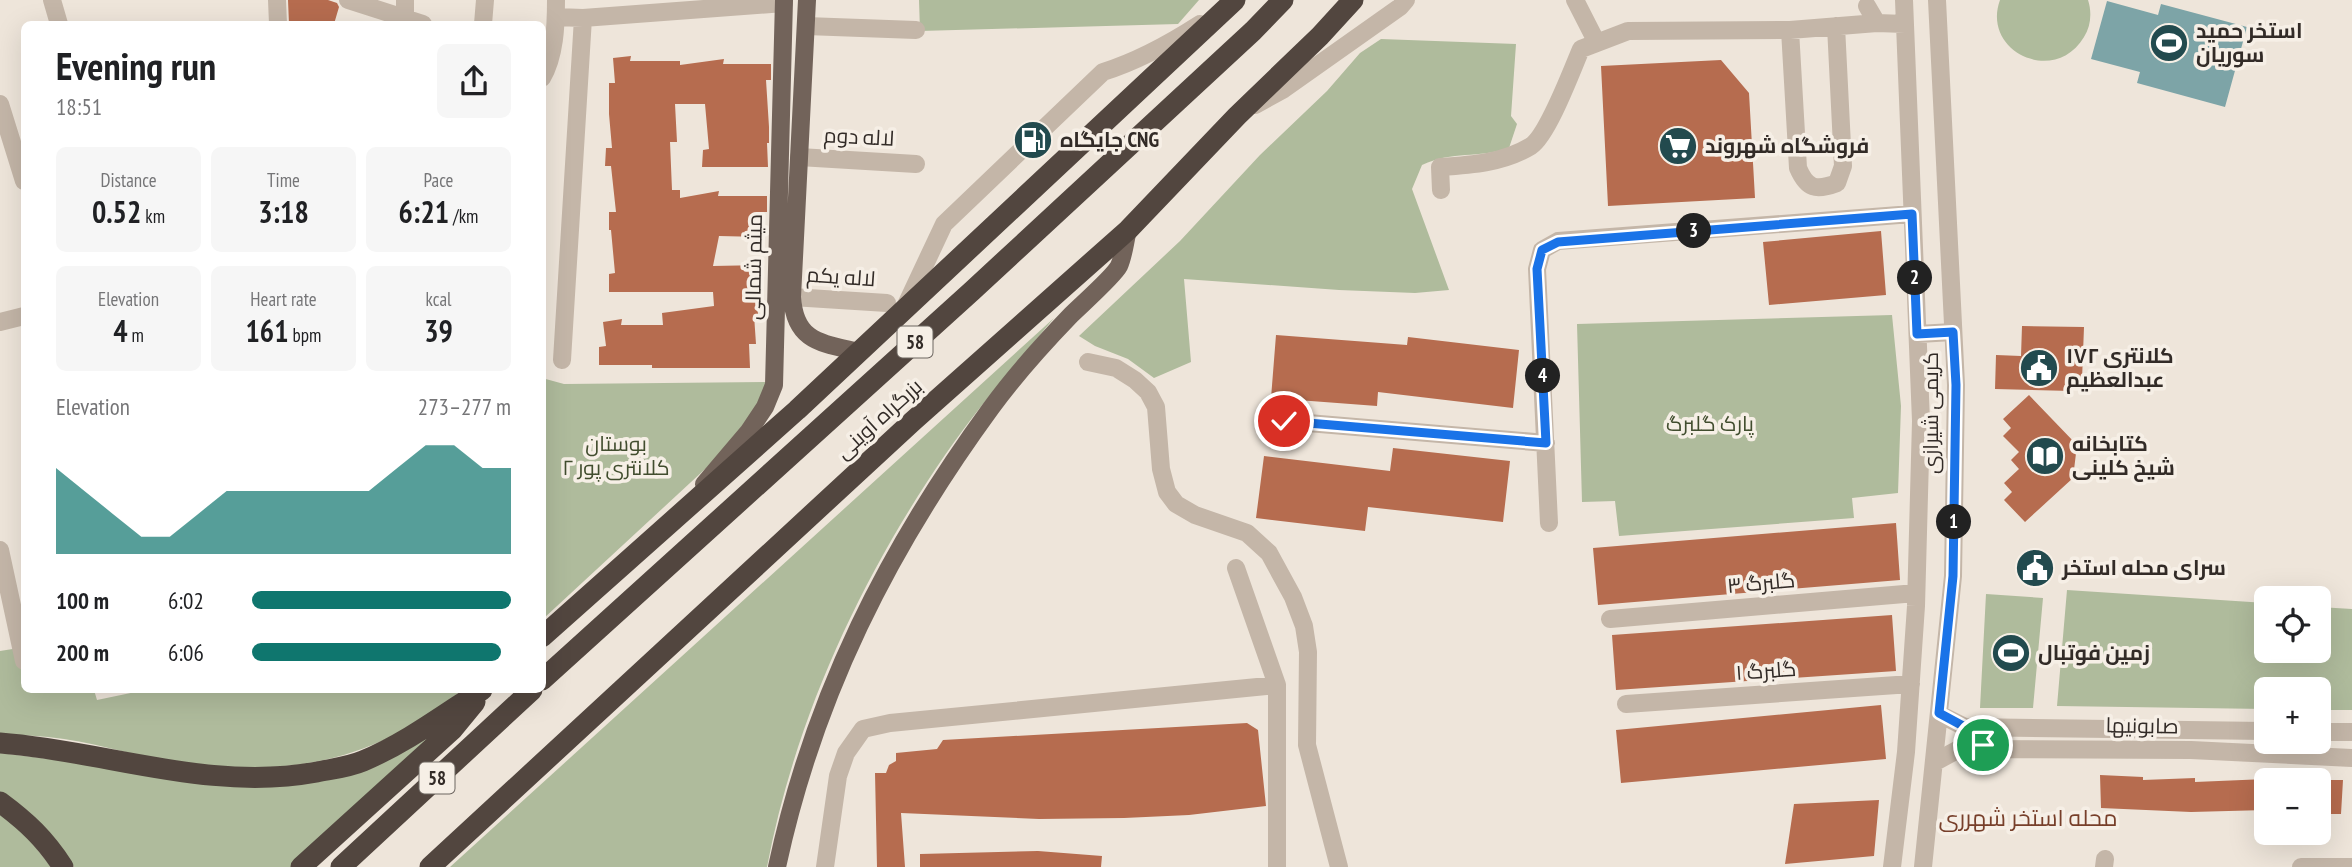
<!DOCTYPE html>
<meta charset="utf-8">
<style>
:root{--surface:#fff;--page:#f6f6f6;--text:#202124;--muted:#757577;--accent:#0f766e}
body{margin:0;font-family:"PT Sans Narrow",Cairo,sans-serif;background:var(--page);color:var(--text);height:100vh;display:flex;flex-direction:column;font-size:26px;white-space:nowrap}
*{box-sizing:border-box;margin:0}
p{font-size:23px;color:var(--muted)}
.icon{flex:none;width:38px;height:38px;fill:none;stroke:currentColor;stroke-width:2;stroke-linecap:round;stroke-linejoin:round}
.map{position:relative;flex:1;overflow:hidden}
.details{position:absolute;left:21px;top:21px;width:525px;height:672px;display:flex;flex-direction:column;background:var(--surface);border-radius:10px;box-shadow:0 7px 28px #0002}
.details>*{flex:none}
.fabs{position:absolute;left:2254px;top:586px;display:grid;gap:14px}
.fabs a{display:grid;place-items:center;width:77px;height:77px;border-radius:10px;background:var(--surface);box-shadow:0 7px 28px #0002;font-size:35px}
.pin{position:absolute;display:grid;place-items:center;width:60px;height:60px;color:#fff;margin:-30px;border:4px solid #fff;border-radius:50%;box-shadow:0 2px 7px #0007}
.km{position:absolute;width:35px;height:35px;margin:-18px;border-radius:50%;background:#222;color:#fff;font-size:19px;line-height:35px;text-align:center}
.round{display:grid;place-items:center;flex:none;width:74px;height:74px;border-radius:10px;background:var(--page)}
.overview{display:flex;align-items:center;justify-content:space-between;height:119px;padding:0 35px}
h1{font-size:38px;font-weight:700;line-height:52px}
.metrics{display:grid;grid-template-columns:repeat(3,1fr);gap:10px;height:119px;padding:7px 35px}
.metrics div{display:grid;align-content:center;border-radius:10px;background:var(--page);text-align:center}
.metrics b{font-size:30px;font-weight:700}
.metrics small{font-size:19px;font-weight:400}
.metrics p{font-size:19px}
.chart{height:196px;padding:14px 35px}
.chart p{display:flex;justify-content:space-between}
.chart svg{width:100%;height:126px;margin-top:7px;fill:var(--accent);opacity:.7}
ul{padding:0 35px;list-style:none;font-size:23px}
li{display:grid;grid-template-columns:112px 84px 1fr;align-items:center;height:52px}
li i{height:18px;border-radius:9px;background:var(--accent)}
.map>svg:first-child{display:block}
</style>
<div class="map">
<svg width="2352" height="867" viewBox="0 0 2352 867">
<rect width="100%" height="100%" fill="#eee5da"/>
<!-- green -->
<path fill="#afbb9c" d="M919,0H1199L1178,24L920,31Z
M2000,0H2088C2092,12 2091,26 2084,37C2055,86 1981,52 2000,0Z
M1381,39L1516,44L1511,116L1517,124L1509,148C1477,159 1454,150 1422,165L1412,189L1449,290L1415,293L1339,290L1184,279L1191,362L1154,378L1128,359L1095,346L1079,336L1180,241L1260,155L1327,91L1360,53Z
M1892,315L1901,406L1898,493L1852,498L1854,518L1619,536L1615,501L1582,502L1577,324Z
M1054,318C1017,363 978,407 945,455C860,579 795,719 767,867H450Z
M542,378L564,384L768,382L757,407L717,458L543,619L542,449L546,443L544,440L546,431L543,411Z
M2067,590L2266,603V651H2319V607L2352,609V710H2319V690H2266V709L2057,706Z
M1986,594L2043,598L2033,708H1980Z
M19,648L24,670V690H94L97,700L145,690H462C376,761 292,777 184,763C143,758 104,745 64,739C43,736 21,735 0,734V651Z
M444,726L296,867H74C56,835 31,812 0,792V753L274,786Z
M0,814L18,825L51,867H0Z"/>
<!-- water -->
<path fill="#7da4a7" d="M2107,1L2158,15L2161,4L2247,27L2225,107L2137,83L2140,72L2091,59Z"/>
<!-- building -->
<path fill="#b66c4f" d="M288,0H328L337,3L339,7L334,24H289Z
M631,56L630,61H680V65L724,59L723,64H771V80H766L769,127V143H767L768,167H702L703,150L709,149L705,104H675L677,142H670L672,190H680V198L719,191L718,196H767V212H761L762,237L719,236L713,266L763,265L764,281H756L758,315H754L756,344H749L750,368H652V365H599V347L606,346L603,322L622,319L621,325H663L662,313L714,306L713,292H609V274L615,273L611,230H609V212H616L611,166H605L606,148H612L609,114V83H615L613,58Z
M1721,60L1749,93L1755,198L1608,206L1601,66Z
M1881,231L1886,295L1769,305L1763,242Z
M2022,326L2084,327L2082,380H2072V391L1995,389L1996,355L2021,356Z
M1276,335L1407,345L1408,337L1519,350L1513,408L1378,392L1377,406L1271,398Z
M2029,395L2077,445L2073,478L2025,522L2004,500L2012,492L2004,483L2019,469L2011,460L2019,452L2003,436L2011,428L2003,419Z
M1393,448L1510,461L1503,522L1368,507L1365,531L1256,518L1264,456L1390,471Z
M1896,523L1900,580L1598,605L1593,548Z
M1892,615L1896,671L1616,690L1612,635Z
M1881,705L1886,759L1621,783L1616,730Z
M1247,723L1258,730L1266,806L1189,815L1124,818L1039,819L901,813L905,867H877L875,773H886L889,765L896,761V753L937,749L943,740Z
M2100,775L2143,777V780L2195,778V782L2266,779V810L2191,812L2101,808Z
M2319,780H2343L2341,814H2319Z
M1879,800L1874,856L1785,864L1794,804Z
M1038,851L1102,856L1101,867H920V854Z"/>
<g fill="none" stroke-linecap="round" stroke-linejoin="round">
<!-- minor -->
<path stroke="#c4b6a8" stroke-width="18" d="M52,0L59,24
M277,0L278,24
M348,0L423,24
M405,0V19
M1575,0L1597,43
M1867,6L1877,23
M556,17L583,18L784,3
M483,24L485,0
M806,26L916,30
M1790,30L1798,168C1807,189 1816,191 1837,183L1843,166L1836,26
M542,78C555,56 556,25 556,0
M0,104L24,181
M1255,105L1284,89L1400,7L1406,0
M799,157L916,164
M1441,190L1440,167C1471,165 1503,163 1531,146C1548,135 1572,70 1581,49L1628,31L1790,30L1877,23L1905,24
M792,297L887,303
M905,307L944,224L1103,72C1138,61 1169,44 1200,24
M0,322L24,316
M1918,334L1953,332
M562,360L583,18
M1088,362L1116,368L1135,380L1148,392L1156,407L1161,469L1167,492L1176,504L1195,515L1247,533L1269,553L1293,597L1304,626L1308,652L1307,745L1339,867
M1284,421L1546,443
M1549,523L1537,269L1542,250L1558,241L1912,214
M0,550L24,661
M1236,568L1277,685V867
M1610,619L1916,593
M1626,704L1911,684
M1939,714L1965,727L2266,731
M2319,732H2352
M1935,762L1959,749L2191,750L2352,758
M825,867L838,776L846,753L863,729L890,723L1277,685
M1892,867L1906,752L1916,606L1921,421L1904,0
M1923,867L1953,576L1956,385L1937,0
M2104,867L2105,859
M2301,867H2352"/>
<!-- major -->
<path stroke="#72635a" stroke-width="18" d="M807,0L792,297C795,342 821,343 859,352
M704,484L749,431L765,407L774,385L784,0
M777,867C814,695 888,549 991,408C1015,375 1043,344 1071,315C1081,305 1114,276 1119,266C1124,255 1125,241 1128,230"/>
<!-- highway -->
<path stroke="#52463f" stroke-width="21" d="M542,637L797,410L1235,0
M542,680L972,291L1253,31L1283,0
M0,743C106,751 209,792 317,772C332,769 349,767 363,761C406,743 443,715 482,690
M0,802C27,822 45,839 63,867
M301,867L452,730L475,702
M341,867L532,690
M430,867L913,421L1128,230L1237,116L1320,36L1353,0"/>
</g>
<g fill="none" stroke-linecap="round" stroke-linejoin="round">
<!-- route casing -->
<g stroke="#fff" stroke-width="14">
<path id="route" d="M1284,421L1546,443L1537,269L1542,250L1558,242L1912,214L1917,334L1953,332L1956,385L1953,576L1939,713L1965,727L1998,728L1983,734V745"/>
</g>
<!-- route -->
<use href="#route" stroke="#1a73e8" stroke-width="9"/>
</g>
<!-- icons -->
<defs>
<g id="stadium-disc" transform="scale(2.0125)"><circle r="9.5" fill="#224a4e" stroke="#f6efe6"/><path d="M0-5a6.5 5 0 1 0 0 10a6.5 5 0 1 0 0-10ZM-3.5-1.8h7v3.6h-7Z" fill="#fff"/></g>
<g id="fuel-disc" transform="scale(2.0125)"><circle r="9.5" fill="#224a4e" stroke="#f6efe6"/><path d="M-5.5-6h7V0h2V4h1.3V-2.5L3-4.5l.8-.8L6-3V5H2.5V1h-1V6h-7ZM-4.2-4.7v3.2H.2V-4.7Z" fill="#fff"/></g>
<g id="supermarket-disc" transform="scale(2.0125)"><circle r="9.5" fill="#224a4e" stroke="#f6efe6"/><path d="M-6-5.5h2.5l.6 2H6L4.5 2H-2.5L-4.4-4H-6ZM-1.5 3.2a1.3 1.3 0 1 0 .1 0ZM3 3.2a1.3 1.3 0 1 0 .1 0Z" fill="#fff"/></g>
<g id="civic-disc" transform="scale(2.0125)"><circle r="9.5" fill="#224a4e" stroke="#f6efe6"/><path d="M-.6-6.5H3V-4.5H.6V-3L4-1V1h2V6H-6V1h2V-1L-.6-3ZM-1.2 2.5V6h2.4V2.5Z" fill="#fff"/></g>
<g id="library-disc" transform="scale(2.0125)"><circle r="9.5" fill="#224a4e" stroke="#f6efe6"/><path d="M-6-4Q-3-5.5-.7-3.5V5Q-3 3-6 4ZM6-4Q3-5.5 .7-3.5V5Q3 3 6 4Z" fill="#fff"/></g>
</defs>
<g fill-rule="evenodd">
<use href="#stadium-disc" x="2169" y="43"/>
<use href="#fuel-disc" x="1033" y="140"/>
<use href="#supermarket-disc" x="1678" y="146"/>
<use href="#civic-disc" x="2039" y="368"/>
<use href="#library-disc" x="2045" y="456"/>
<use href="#civic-disc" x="2035" y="568"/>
<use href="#stadium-disc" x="2011" y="653"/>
</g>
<g text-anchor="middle" stroke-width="7" stroke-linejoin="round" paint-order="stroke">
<!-- shield labels -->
<g fill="#f6efe6" stroke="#6d6660" stroke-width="2">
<rect x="897.5" y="326.5" width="35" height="31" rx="5"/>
<rect x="419.5" y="762.5" width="35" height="31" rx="5"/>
</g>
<g font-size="19" font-weight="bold" fill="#322b27">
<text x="915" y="349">58</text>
<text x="437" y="785">58</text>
</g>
<!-- poi labels -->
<g font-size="21" font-weight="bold" fill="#322b27" stroke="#f6efe6" text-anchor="start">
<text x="2196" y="38">استخر حمید<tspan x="2196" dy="24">سوریان</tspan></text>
<text x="1060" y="147">جایگاه CNG</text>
<text x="1705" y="153">فروشگاه شهروند</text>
<text x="2066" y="363">کلانتری ۱۷۲<tspan x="2066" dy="24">عبدالعظیم</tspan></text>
<text x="2072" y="451">کتابخانه<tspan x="2072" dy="24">شیخ کلینی</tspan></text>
<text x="2062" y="575">سرای محله استخر</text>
<text x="2038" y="660">زمین فوتبال</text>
</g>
<!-- street labels -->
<g font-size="21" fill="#322b27" stroke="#f6efe6">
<text transform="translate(859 137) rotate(3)" y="7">لاله دوم</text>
<text transform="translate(754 267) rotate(-89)" y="7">میثم شمالی</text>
<text transform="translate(841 277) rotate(4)" y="7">لاله یکم</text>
<text transform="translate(1931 413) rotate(-90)" y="7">کریمی شیرازی</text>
<text transform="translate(879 419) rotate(-42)" y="7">بزرگراه آوینی</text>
<text transform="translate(1761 583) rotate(-5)" y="7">گلبرگ ۳</text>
<text transform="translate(1766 671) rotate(-4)" y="7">گلبرگ ۱</text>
<text transform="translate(2142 726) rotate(1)" y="7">صابونیها</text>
</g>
<!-- park labels -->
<g font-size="21" fill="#414d2e" stroke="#f6efe6">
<text x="1710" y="431">پارک گلبرگ</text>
<text x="616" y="451">بوستان<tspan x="616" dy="24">کلانتری پور ۲</tspan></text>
</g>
<!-- neighbourhood labels -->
<g font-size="23" fill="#773f2a" stroke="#f6efe6">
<text x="2028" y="826">محله استخر شهرری</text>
</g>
</g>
</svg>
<div class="fabs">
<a><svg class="icon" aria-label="locate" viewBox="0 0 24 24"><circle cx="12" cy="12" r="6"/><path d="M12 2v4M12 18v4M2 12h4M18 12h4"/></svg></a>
<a>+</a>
<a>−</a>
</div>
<div class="pin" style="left:1983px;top:745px;background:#1e9e55"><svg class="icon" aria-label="arrive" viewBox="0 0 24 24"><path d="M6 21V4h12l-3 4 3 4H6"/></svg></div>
<div class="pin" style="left:1284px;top:421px;background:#d93025"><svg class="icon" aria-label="check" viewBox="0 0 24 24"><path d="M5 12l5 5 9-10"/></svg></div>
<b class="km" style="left:1954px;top:522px">1</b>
<b class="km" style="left:1915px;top:278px">2</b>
<b class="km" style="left:1694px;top:231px">3</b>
<b class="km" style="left:1543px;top:376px">4</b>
<section class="details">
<div class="overview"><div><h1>Evening run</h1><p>18:51</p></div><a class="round"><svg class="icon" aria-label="share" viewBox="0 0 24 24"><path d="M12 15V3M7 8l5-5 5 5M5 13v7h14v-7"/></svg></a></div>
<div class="metrics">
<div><p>Distance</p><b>0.52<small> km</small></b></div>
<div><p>Time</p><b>3:18</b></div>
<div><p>Pace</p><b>6:21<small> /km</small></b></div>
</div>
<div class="metrics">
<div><p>Elevation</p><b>4<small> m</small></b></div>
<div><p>Heart rate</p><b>161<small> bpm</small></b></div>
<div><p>kcal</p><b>39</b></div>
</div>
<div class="chart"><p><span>Elevation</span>273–277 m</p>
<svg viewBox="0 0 160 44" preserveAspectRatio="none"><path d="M0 44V14L10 22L20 30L30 38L40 38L50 30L60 22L70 22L80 22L90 22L100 22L110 22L120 14L130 6L140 6L150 14L160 14V44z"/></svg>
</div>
<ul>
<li><b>100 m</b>6:02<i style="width:100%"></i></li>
<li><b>200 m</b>6:06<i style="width:96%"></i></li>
</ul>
</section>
</div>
